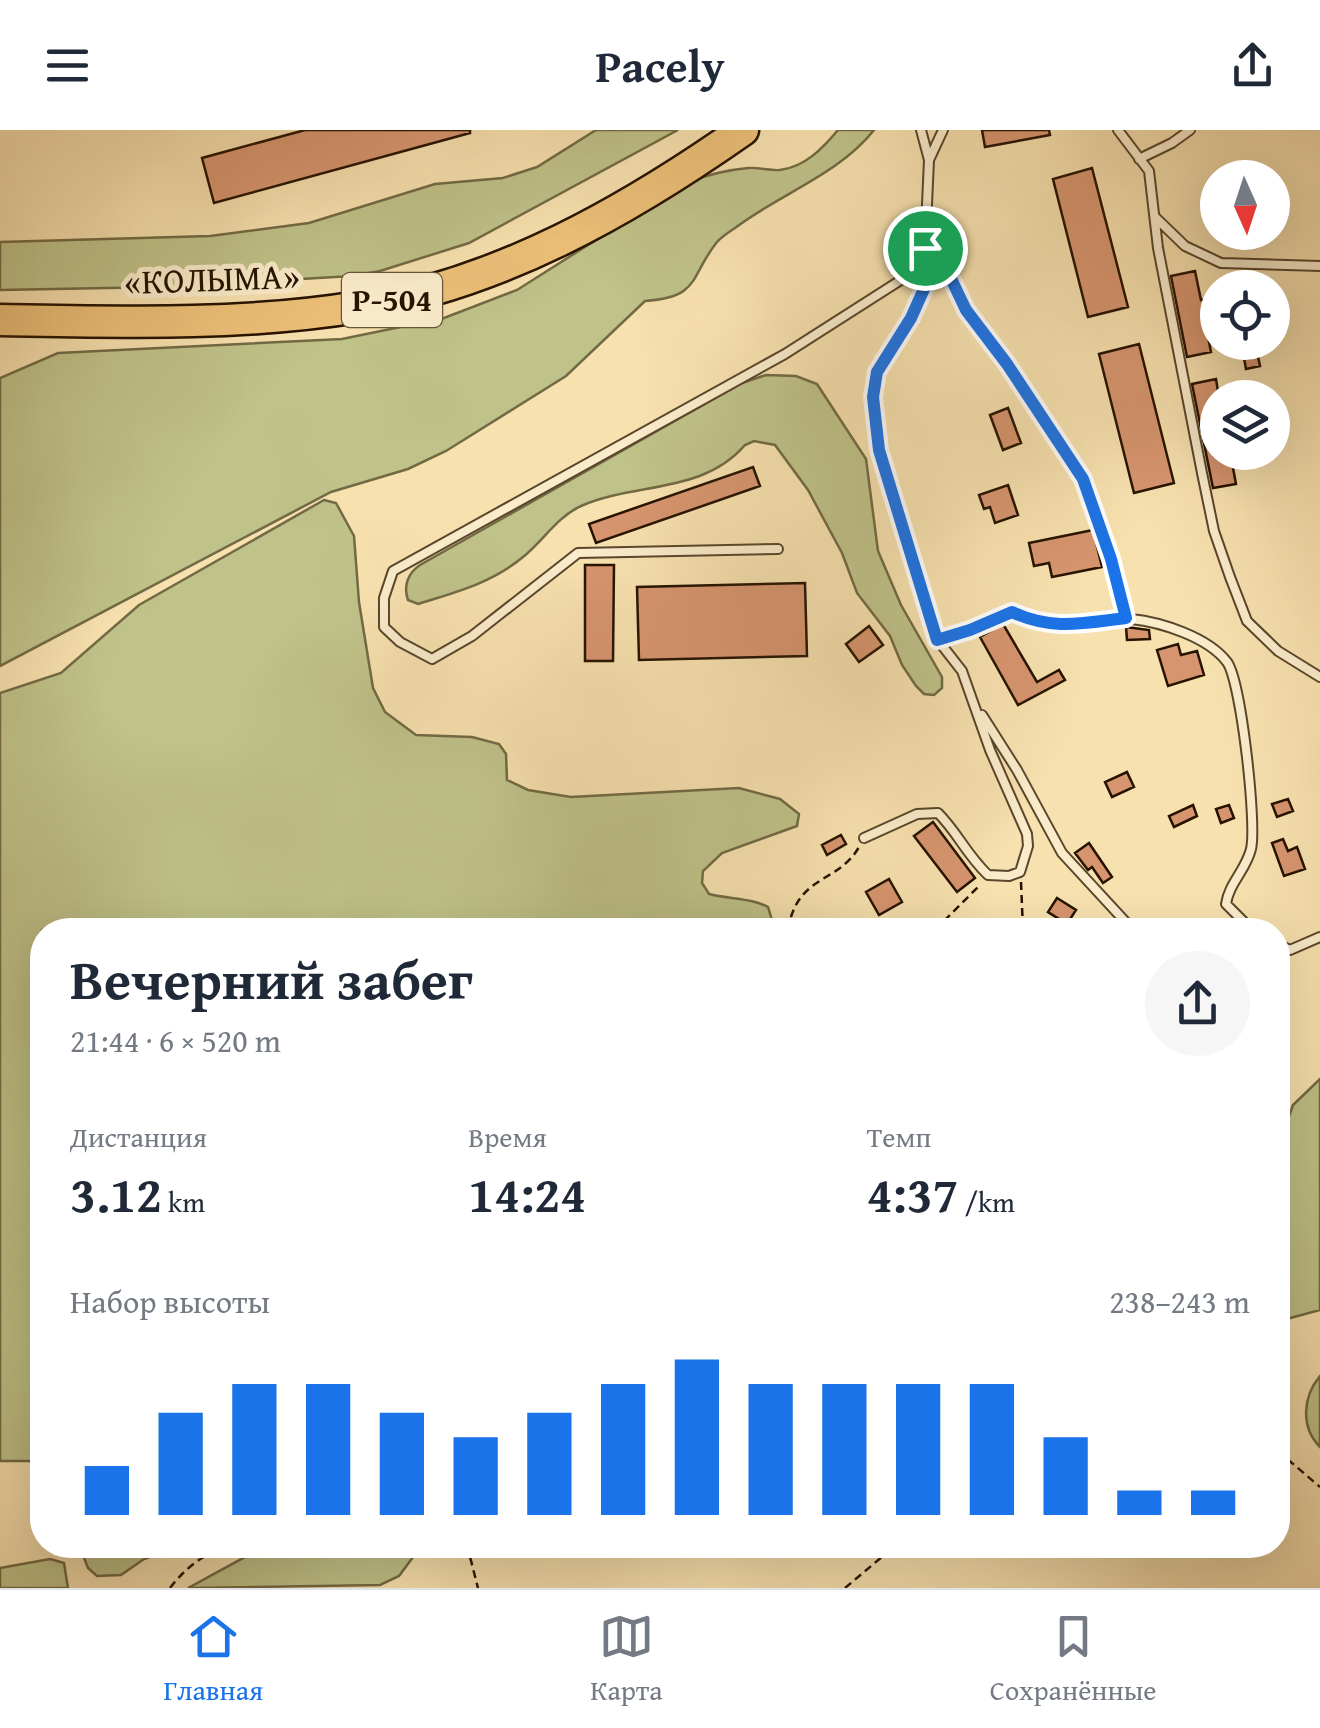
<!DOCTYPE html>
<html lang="ru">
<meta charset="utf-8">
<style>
:root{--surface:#fff;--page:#f6f6f7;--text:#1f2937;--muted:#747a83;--line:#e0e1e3;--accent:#1a73e8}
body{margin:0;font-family:"Gentium Book Plus",serif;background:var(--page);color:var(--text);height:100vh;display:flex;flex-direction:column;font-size:38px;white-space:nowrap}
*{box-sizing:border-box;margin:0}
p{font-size:32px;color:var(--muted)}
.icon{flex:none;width:55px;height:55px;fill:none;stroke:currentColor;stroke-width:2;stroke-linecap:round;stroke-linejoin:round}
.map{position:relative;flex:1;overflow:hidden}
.sheet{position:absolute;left:30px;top:788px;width:1260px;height:640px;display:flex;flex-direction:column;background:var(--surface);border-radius:40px;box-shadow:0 10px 40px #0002}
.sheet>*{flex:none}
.needle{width:65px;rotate:177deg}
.controls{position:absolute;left:1200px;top:30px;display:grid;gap:20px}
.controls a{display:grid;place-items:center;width:90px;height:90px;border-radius:50%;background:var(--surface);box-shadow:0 10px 40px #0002;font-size:50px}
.pin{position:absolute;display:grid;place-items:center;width:85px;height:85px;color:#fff;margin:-42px;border:5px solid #fff;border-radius:50%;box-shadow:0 2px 10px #0007}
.round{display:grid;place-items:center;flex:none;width:105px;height:105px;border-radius:52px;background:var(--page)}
.summary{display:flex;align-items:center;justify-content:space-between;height:170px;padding:0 40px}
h1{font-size:55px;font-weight:700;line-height:75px}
.metrics{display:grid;grid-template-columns:repeat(3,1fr);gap:15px;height:170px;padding:10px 40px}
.metrics div{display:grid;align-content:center}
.metrics b{font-size:50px;font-weight:700}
.metrics small{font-size:28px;font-weight:400}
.metrics p{font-size:28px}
.chart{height:280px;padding:20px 40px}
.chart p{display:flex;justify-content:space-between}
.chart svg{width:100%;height:180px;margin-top:10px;stroke:var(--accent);stroke-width:6}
header{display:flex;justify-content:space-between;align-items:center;height:130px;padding:0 40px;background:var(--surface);font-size:45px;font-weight:700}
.tab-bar{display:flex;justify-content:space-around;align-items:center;height:140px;border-top:2px solid var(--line);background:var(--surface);font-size:28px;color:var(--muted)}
.tab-bar a{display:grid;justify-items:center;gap:5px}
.tab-bar .selected{color:var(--accent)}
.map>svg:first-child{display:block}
</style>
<header><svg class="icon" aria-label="menu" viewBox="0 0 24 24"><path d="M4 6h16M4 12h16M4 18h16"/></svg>Pacely<svg class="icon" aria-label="share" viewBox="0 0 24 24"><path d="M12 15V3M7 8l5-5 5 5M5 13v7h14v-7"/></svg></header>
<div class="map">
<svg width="1320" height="1458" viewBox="0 0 1320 1458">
<rect width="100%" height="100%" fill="#f7e1af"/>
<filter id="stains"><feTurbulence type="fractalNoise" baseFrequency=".002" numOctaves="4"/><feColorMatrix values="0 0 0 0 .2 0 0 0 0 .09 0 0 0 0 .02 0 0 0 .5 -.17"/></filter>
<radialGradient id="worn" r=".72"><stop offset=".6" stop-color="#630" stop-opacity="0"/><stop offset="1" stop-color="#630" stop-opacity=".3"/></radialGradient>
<!-- green -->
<path fill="#bfc289" stroke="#726a44" stroke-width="2.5" d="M596,0H678L469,113L380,141L352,146L161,157L0,160V112L210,106L309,93L435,54L503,48L537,37Z
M838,0H874C840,43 785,62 742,93C734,99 723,105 717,112C689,147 701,167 645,171L566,246L446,321L408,339L331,362L0,536V248L58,223L342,209L444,188L517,160L686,53C706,45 726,40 748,38C759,37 770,41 780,40C805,37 823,18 838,0Z
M766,245L796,246L817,254L866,329L878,421L901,475L942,547V558L934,565L924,564L916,556L902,535L890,506L857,463L842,423L808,360L775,315L754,311L745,315C703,364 636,352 581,376C557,387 543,411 523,427C492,453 456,462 418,474L408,470C403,456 408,443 420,435L742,253Z
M324,370L336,373L354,406L359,472L373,558L385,582L416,605L472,607L499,614L506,624L507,650L528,660L571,667L739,658L780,669L799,684L797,696L722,723L703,741L702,753L709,764C729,769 752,768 768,777L775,800H42V1338L29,1331H0V563L61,543L139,475Z
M1320,949V1180L1287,1189L1278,1185V1017L1293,975Z
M1320,1246V1317C1300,1297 1303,1266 1320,1246Z
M79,1415H184L144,1429L121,1445L97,1446L88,1438Z
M267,1415H422L399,1446L380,1455L188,1458Z
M50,1429L64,1433L68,1458H0V1438Z"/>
<!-- building -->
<path fill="#d6956f" stroke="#261300" stroke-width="2.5" d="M305,0H470V3L214,73L202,28Z
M982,0H1049L1050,5L985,17Z
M1092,38L1128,177L1088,187L1053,49Z
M1195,141L1201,170L1218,167V184L1204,186L1211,222L1187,227L1171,146Z
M1241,212H1255L1260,236L1246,239Z
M1139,214L1174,353L1134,363L1099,224Z
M1216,249L1219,268L1218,322H1230L1236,354L1213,358L1192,254Z
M1008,278L1021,313L1003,320L990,285Z
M753,337L760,356L596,413L589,394Z
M1008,355L1018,385L995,393L990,377L984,379L979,365Z
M1093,400L1102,437L1052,447L1049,433L1034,436L1029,413Z
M585,435H614L613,531H585Z
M805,453L807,526L639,530L637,457Z
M1003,494L1037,552L1059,540L1065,550L1018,575L980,507Z
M869,496L883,515L859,532L846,514Z
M1126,497L1149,500L1150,509L1127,510Z
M1178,514L1181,525L1197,521L1204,545L1168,556L1157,520Z
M1127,642L1134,657L1112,667L1105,652Z
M1288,669L1293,681L1277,687L1272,674Z
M1193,675L1197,686L1174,697L1169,686Z
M1229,675L1234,688L1221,693L1216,679Z
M933,692L975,748L957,762L914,706Z
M841,705L846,714L827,725L822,715Z
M1283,709L1288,721L1297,717L1305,739L1284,746L1272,713Z
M1089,713L1112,747L1103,753L1092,737L1088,740L1075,723Z
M889,749L902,772L879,785L866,762Z
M1057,768L1076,780L1067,794L1048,782Z"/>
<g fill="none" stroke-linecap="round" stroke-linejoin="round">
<!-- lane casing -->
<g stroke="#5a462c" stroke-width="12">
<path id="lane" d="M921,0L929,30
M1118,0L1149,41L1158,118L1202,343L1214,401L1230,447L1247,491L1278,521L1320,547
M1139,29L1172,13L1190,0
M1155,87L1185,116L1221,133L1320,136
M778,419L578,423L472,506L432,529L400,512L384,497V468L393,441L785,224L904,148L925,118L929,30L943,0
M937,509L970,500L1012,482C1043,496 1067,496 1101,491C1111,490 1121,487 1131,489C1161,492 1208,507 1227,532C1241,551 1257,694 1251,719C1246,740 1229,753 1226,774L1252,800
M982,585L1017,640L1062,723L1133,800
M864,708L917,684L938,683C958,703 966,724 988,745L1009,746L1020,742L1028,716L1027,704L990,620L962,541L937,509L879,320L873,267L877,241L911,188L928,150L925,118L944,134L966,180L1007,234L1083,349L1111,429L1126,488
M1278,814L1290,820L1320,807"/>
</g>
<!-- highway casing -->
<g stroke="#261300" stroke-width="35">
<path id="highway" d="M0,190C118,192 241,196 358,177C501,153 626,82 743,0"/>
</g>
<!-- path -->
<path stroke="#261300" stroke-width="2.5" stroke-dasharray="8 5" stroke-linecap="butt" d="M1021,752L1023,800
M788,800C797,744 838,754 859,717
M935,800L980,755
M1278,1321L1320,1357
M467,1415L478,1458
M170,1458C186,1437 204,1424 229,1415
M845,1458L896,1415"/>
<!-- lane -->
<use href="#lane" stroke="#faeccb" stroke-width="8"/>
<!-- highway -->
<use href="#highway" stroke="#ecc078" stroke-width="30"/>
</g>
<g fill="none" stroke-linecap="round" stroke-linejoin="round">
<!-- route casing -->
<g stroke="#fff" stroke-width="20">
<path id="route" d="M925,118L944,134L966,180L1007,234L1083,349L1111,429L1126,488C1083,493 1053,501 1012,482L970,500L937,510L879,320L873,267L877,242L911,188L928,150Z"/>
</g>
<!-- route -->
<use href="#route" stroke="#1a73e8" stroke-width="12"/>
</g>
<g text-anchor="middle" stroke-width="10" stroke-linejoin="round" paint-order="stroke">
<!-- shield labels -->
<rect fill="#faeccb" stroke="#66543d" stroke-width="2.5" x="342" y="143" width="100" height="54" rx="8"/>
<g font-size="32" font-weight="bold" fill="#261300">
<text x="392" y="181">Р-504</text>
</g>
<!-- street labels -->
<g font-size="35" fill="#261300" stroke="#faeccb">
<text transform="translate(212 149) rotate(-2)" y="12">«КОЛЫМА»</text>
</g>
</g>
<rect width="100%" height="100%" filter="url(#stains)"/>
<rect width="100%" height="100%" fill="url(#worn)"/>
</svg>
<div class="controls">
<a><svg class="needle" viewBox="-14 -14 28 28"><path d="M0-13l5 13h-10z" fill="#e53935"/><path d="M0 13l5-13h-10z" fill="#747a83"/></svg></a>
<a><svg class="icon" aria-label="locate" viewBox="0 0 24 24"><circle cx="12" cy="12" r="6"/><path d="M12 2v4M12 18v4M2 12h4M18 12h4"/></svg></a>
<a><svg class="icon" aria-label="layers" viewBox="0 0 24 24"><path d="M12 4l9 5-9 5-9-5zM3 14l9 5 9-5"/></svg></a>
</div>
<div class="pin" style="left:925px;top:118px;background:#1e9e55"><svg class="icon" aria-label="arrive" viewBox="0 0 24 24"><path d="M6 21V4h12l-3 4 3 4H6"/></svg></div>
<section class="sheet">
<div class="summary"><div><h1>Вечерний забег</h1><p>21:44 · 6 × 520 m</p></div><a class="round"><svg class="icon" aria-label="share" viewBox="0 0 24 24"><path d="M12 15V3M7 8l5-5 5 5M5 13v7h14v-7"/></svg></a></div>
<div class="metrics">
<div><p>Дистанция</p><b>3.12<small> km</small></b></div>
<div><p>Время</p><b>14:24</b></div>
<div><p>Темп</p><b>4:37<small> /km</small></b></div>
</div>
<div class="chart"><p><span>Набор высоты</span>238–243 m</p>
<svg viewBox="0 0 160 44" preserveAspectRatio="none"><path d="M5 44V32M15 44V19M25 44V12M35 44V12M45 44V19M55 44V25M65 44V19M75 44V12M85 44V6M95 44V12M105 44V12M115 44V12M125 44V12M135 44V25M145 44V38M155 44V38"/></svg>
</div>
</section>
</div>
<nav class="tab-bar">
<a class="selected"><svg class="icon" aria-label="home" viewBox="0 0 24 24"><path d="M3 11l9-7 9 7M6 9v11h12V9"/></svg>Главная</a>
<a><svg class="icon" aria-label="map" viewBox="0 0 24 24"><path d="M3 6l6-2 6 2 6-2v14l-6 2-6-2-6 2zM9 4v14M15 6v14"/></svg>Карта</a>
<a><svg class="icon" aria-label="saved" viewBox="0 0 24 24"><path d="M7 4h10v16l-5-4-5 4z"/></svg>Сохранённые</a>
</nav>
